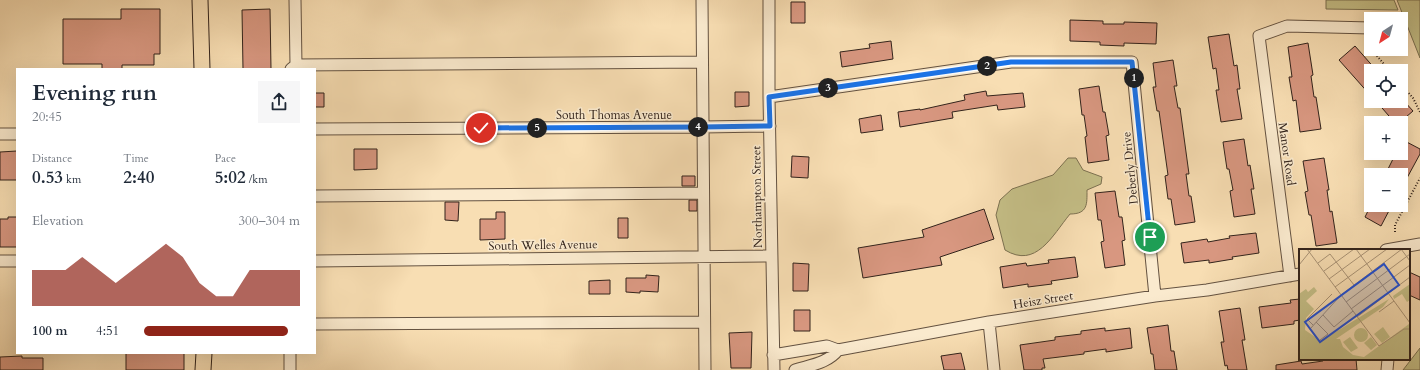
<!DOCTYPE html>
<meta charset="utf-8">
<style>
:root{--surface:#fff;--page:#f6f6f7;--text:#1f2937;--muted:#747a83;--accent:#8f2418}
body{margin:0;font-family:Cardo,serif;background:var(--page);color:var(--text);height:100vh;display:flex;flex-direction:column;font-size:15px;white-space:nowrap}
*{box-sizing:border-box;margin:0}
p{font-size:13px;color:var(--muted)}
.icon{flex:none;width:22px;height:22px;fill:none;stroke:currentColor;stroke-width:2;stroke-linecap:round;stroke-linejoin:round}
.map{position:relative;flex:1;overflow:hidden}
.panel{position:absolute;left:16px;top:68px;width:300px;height:286px;display:flex;flex-direction:column;background:var(--surface);border-radius:0px;box-shadow:0 4px 16px #0002}
.panel>*{flex:none}
.needle{width:26px;rotate:216deg}
.controls{position:absolute;left:1364px;top:12px;display:grid;gap:8px}
.controls a{display:grid;place-items:center;width:44px;height:44px;border-radius:0px;background:var(--surface);box-shadow:0 4px 16px #0002;font-size:20px}
.pin{position:absolute;display:grid;place-items:center;width:34px;height:34px;color:#fff;margin:-17px;border:2px solid #fff;border-radius:50%;box-shadow:0 1px 4px #0007}
.km{position:absolute;width:20px;height:20px;margin:-10px;border-radius:50%;background:#222;color:#fff;font-size:11px;line-height:20px;text-align:center}
.round{display:grid;place-items:center;flex:none;width:42px;height:42px;border-radius:0px;background:var(--page)}
.headline{display:flex;align-items:center;justify-content:space-between;height:68px;padding:0 16px}
h1{font-size:22px;font-weight:700;line-height:30px}
.figures{display:grid;grid-template-columns:repeat(3,1fr);gap:6px;height:68px;padding:4px 16px}
.figures div{display:grid;align-content:center}
.figures b{font-size:17px;font-weight:700}
.figures small{font-size:11px;font-weight:400}
.figures p{font-size:11px}
.chart{height:112px;padding:8px 16px}
.chart p{display:flex;justify-content:space-between}
.chart svg{width:100%;height:72px;margin-top:4px;fill:var(--accent);opacity:.7}
ul{padding:0 16px;list-style:none;font-size:13px}
li{display:grid;grid-template-columns:64px 48px 1fr;align-items:center;height:30px}
li i{height:10px;border-radius:5px;background:var(--accent)}
.map>svg:first-child{display:block}
</style>
<div class="map">
<svg width="1420" height="370" viewBox="0 0 1420 370">
<rect width="100%" height="100%" fill="#f8deb3"/>
<filter id="stains"><feTurbulence type="fractalNoise" baseFrequency=".005" numOctaves="4"/><feColorMatrix values="0 0 0 0 .2 0 0 0 0 .09 0 0 0 0 .02 0 0 0 .5 -.17"/></filter>
<radialGradient id="worn" r=".72"><stop offset=".6" stop-color="#630" stop-opacity="0"/><stop offset="1" stop-color="#630" stop-opacity=".3"/></radialGradient>
<!-- green -->
<path fill="#c5bf87" stroke="#7c7151" d="M1326,0H1394L1398,10L1326,9Z
M1397,0H1420V58Z
M1068,158H1076L1083,170L1102,177L1101,184L1087,190C1087,204 1088,214 1070,214C1052,236 1036,269 1005,250L996,215L1000,200L1012,189L1053,175Z
M1420,348V370H1403Z"/>
<!-- building -->
<path fill="#d89780" stroke="#32231b" d="M791,2H805V23H791Z
M121,9H160V54H154V65H122V69H102V64H63V19H121Z
M270,9L271,69H243L242,10Z
M1070,20L1103,21V24H1124V22L1157,23L1156,44L1124,43V46L1100,45V42L1070,41Z
M1229,34L1234,66L1237,65L1240,89H1237L1242,119L1221,122L1216,90H1219L1216,68L1213,69L1208,37Z
M891,41L893,59L842,67L840,52L870,48L869,44Z
M1308,43L1313,75L1311,76L1314,97H1316L1321,129L1300,132L1296,100L1293,101L1289,77H1292L1288,47Z
M1355,46L1377,71H1371V96L1339,60Z
M1173,60L1177,86H1174L1178,108H1180L1189,174H1186L1189,196H1191L1195,222L1175,225L1171,199H1168L1165,176L1168,175L1159,111H1157L1153,87H1156L1153,63Z
M1099,86L1103,112H1105L1109,135L1106,136L1109,160L1088,163L1085,137L1087,136L1084,115H1082L1079,89Z
M986,91L987,96L1023,93L1025,107L998,110L997,105L952,112L953,118L900,127L898,112L920,109V110L965,100L964,95Z
M735,92H749V106L735,107Z
M315,93H324V107H315Z
M1376,101H1404L1413,111L1399,123H1395Z
M881,115L883,130L861,133L859,119Z
M1244,139L1248,166L1250,165L1254,189H1251L1255,214L1234,217L1230,191L1233,190L1229,169H1227L1223,142Z
M1401,139L1420,149V154L1401,189V175H1387L1390,170L1388,169L1396,153H1401Z
M354,149H377V169L354,170Z
M17,151V180H0V152Z
M792,156L809,157L808,178L791,177Z
M1324,158L1329,190H1327L1330,212L1332,211L1337,243L1316,246L1311,215H1309L1305,192L1308,191L1303,161Z
M682,176H695V186H682Z
M1115,191L1119,217H1122L1125,240L1122,241L1125,265L1105,268L1101,242L1104,241L1101,220H1098L1095,193Z
M689,200H697V211H689Z
M445,202H459L458,221L445,220Z
M1371,205H1392L1381,226L1365,217Z
M984,209L994,239L940,257L942,265L863,278L858,248L924,237L922,230Z
M496,212H505V239L480,240V219H496Z
M8,217H17V247H0V219H8Z
M618,218H628V238H618Z
M1256,233L1259,253L1232,257L1233,259L1209,263V260L1184,263L1181,243L1207,239L1208,242L1230,238L1229,236Z
M1075,257L1078,277L1051,281L1052,284L1028,287V284L1003,288L1000,267L1026,263L1027,266L1049,263L1048,260Z
M793,263L809,264L808,291H793Z
M1409,272L1420,277V300L1409,295Z
M646,275L659,276L658,292L640,291V293L626,292V278H646Z
M610,280V294H589V281Z
M1300,299V320L1294,321V324L1262,328L1259,307L1291,303L1290,300Z
M1240,308L1245,340H1242L1247,370H1228L1227,365L1225,366L1221,342H1224L1219,311Z
M794,310H810V331H794Z
M1168,325L1171,351H1174L1177,370H1155L1153,354H1151L1147,328Z
M1105,328V331L1130,328L1132,348L1106,352V349L1084,352V354L1043,359L1045,368H1042V370H1024L1020,345L1055,340V337L1081,334V331Z
M752,332L751,368H731L729,333Z
M126,353H184V370H126Z
M961,353L965,370H944L941,356Z
M22,356V358H43V370H0V357Z
M1323,359H1356L1357,370H1276V365L1301,361L1302,364L1323,361Z"/>
<g fill="none" stroke-linecap="round" stroke-linejoin="round">
<!-- minor casing -->
<g stroke="#645241" stroke-width="13">
<path id="minor" d="M295,0L296,65
M702,0L705,370
M769,0V97L774,370
M291,69L296,65L702,62
M769,97L1011,62H1132L1155,296
M315,129L703,127L770,126
M0,134H17
M315,196L703,193
M1386,250L1420,244
M0,261H17
M315,261L771,256
M1290,276L1259,36L1287,26L1371,28
M989,322L994,370
M315,324L704,322
M290,353V370
M773,355L827,346L838,350
M795,370C811,365 828,363 838,350L989,322L1155,296L1207,290L1300,274
M1387,370L1388,359"/>
</g>
<!-- major casing -->
<g stroke="#32231b" stroke-width="17">
<path id="major" d="M200,0L202,69
M203,370L204,353"/>
</g>
<!-- path -->
<path stroke="#32231b" stroke-width="2" stroke-dasharray="1 2" stroke-linecap="butt" d="M1365,37V41L1371,48
M1371,49L1390,71
M1401,84L1413,98L1420,112
M1395,232V225L1420,178"/>
<!-- minor -->
<use href="#minor" stroke="#faeace" stroke-width="11"/>
<!-- major -->
<use href="#major" stroke="#f8deb3" stroke-width="15"/>
</g>
<g fill="none" stroke-linecap="round" stroke-linejoin="round">
<!-- route casing -->
<g stroke="#fff" stroke-width="8">
<path id="route" d="M481,128L703,127L770,126L769,97L1011,62H1132L1150,237"/>
</g>
<!-- route -->
<use href="#route" stroke="#1a73e8" stroke-width="5"/>
</g>
<g text-anchor="middle" stroke-width="3" stroke-linejoin="round" paint-order="stroke">
<!-- street labels -->
<g font-size="12" fill="#32231b" stroke="#faeace">
<text x="614" y="119">South Thomas Avenue</text>
<text transform="translate(1287 154) rotate(82)" y="4">Manor Road</text>
<text transform="translate(1130 168) rotate(-96)" y="4">Deberly Drive</text>
<text transform="translate(757 197) rotate(-91)" y="4">Northampton Street</text>
<text transform="translate(543 245) rotate(-1)" y="4">South Welles Avenue</text>
<text transform="translate(1043 300) rotate(-9)" y="4">Heisz Street</text>
</g>
</g>
<!-- overview -->
<g transform="translate(1299 249)">
<rect width="111" height="111" fill="#f8deb3"/>
<path d="M111,35V51L108,53L103,45L95,50L94,47ZM15,38L18,42L7,52L15,60L7,69L6,81L22,92L90,50L84,58L37,90H41L44,98L54,106L65,108L110,75L111,111H0V45L7,40L9,43ZM84,78L91,88L83,94L75,85ZM55 86a7 7 0 1 1 14 0a7 7 0 1 1-14 0ZM51,88L59,99L52,103L44,93ZM72,88L78,96L72,101L65,94Z" fill="#c5bf87"/>
<path fill="none" stroke="#a99376" stroke-width="1" d="M8,0L80,97L105,80H111M57,0L111,74M102,0L111,12M19,14L31,5L55,36M0,16L13,0M25,22L55,0M30,30L71,0M36,38L88,0M42,46L103,0M47,53L111,5M52,60L111,16M80,63L95,52M24,66L35,78L54,62M58,68L111,28M17,73L29,85L21,91M14,76L8,70L33,45M11,80L42,46"/>
<path fill="#1d4ed8" fill-opacity="0.15" stroke="#1d4ed8" stroke-width="2" d="M85,15L100,36L21,93L6,73Z"/>
<rect width="111" height="111" fill="none" stroke="#32231b" stroke-width="2"/>
</g>
<rect width="100%" height="100%" filter="url(#stains)"/>
<rect width="100%" height="100%" fill="url(#worn)"/>
</svg>
<div class="controls">
<a><svg class="needle" viewBox="-14 -14 28 28"><path d="M0-13l5 13h-10z" fill="#e53935"/><path d="M0 13l5-13h-10z" fill="#747a83"/></svg></a>
<a><svg class="icon" aria-label="locate" viewBox="0 0 24 24"><circle cx="12" cy="12" r="6"/><path d="M12 2v4M12 18v4M2 12h4M18 12h4"/></svg></a>
<a>+</a>
<a>−</a>
</div>
<div class="pin" style="left:1150px;top:237px;background:#1e9e55"><svg class="icon" aria-label="arrive" viewBox="0 0 24 24"><path d="M6 21V4h12l-3 4 3 4H6"/></svg></div>
<div class="pin" style="left:481px;top:128px;background:#d93025"><svg class="icon" aria-label="check" viewBox="0 0 24 24"><path d="M5 12l5 5 9-10"/></svg></div>
<b class="km" style="left:1134px;top:78px">1</b>
<b class="km" style="left:987px;top:66px">2</b>
<b class="km" style="left:828px;top:88px">3</b>
<b class="km" style="left:698px;top:127px">4</b>
<b class="km" style="left:537px;top:128px">5</b>
<section class="panel">
<div class="headline"><div><h1>Evening run</h1><p>20:45</p></div><a class="round"><svg class="icon" aria-label="share" viewBox="0 0 24 24"><path d="M12 15V3M7 8l5-5 5 5M5 13v7h14v-7"/></svg></a></div>
<div class="figures">
<div><p>Distance</p><b>0.53<small> km</small></b></div>
<div><p>Time</p><b>2:40</b></div>
<div><p>Pace</p><b>5:02<small> /km</small></b></div>
</div>
<div class="chart"><p><span>Elevation</span>300–304 m</p>
<svg viewBox="0 0 160 44" preserveAspectRatio="none"><path d="M0 44V22L10 22L20 22L30 14L40 22L50 30L60 22L70 14L80 6L90 14L100 30L110 38L120 38L130 22L140 22L150 22L160 22V44z"/></svg>
</div>
<ul>
<li><b>100 m</b>4:51<i style="width:92%"></i></li>
</ul>
</section>
</div>
